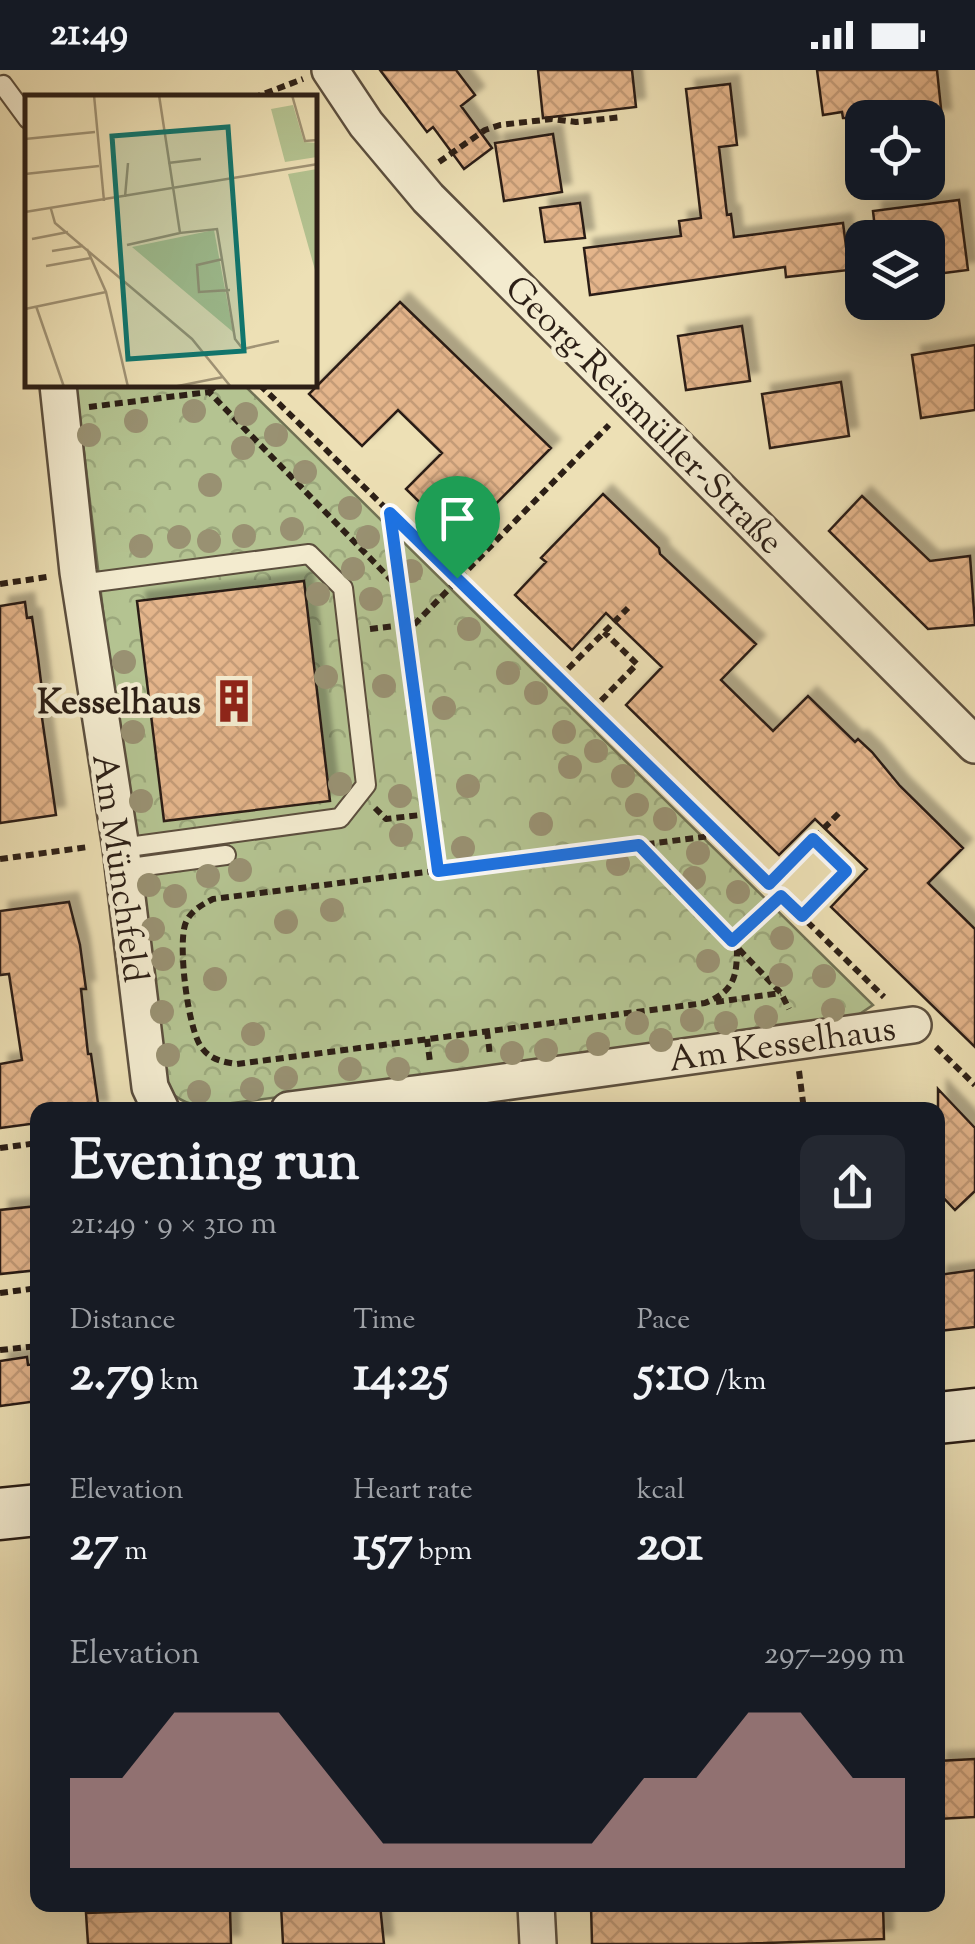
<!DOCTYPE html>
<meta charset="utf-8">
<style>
:root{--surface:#171b24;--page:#242831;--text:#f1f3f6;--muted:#9ea1a6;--accent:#c59692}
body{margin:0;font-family:"Sorts Mill Goudy",serif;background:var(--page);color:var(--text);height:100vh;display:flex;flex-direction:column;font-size:38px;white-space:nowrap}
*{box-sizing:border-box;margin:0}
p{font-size:32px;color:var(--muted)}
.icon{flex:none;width:55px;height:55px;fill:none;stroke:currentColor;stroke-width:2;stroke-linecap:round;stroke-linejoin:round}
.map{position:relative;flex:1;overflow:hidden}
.details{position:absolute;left:30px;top:1032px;width:915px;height:810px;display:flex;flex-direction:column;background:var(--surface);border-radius:20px;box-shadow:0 10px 40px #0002}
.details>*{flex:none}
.controls{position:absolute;left:845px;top:30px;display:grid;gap:20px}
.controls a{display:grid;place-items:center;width:100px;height:100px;border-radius:20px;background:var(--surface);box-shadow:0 10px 40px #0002;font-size:50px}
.pin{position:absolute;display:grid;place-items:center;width:85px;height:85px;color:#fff;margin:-102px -42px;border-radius:50% 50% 50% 0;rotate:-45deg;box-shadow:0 0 10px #0007}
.pin .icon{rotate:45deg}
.round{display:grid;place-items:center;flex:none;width:105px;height:105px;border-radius:20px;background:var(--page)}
.overview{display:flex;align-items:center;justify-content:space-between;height:170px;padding:0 40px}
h1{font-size:55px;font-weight:700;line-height:75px}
.metrics{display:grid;grid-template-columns:repeat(3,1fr);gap:15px;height:170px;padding:10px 40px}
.metrics div{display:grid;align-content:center}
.metrics b{font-size:50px;font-weight:700}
.metrics small{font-size:28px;font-weight:400}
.metrics p{font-size:28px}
.chart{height:280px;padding:20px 40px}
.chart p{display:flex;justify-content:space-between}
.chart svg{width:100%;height:180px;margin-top:10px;fill:var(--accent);opacity:.7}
.status{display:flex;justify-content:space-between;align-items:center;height:70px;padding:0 50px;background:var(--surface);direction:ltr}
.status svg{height:28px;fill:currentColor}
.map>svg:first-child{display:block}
</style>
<div class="status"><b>21:49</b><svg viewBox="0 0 49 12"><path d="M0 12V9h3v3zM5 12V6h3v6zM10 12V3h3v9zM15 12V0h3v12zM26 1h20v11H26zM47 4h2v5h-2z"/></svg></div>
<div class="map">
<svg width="975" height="1874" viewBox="0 0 975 1874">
<defs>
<pattern id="park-crowns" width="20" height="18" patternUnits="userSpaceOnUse" patternTransform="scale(2.5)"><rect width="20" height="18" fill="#b4c391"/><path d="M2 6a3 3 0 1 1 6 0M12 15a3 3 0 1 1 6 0" fill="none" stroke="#9ba77c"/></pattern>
<pattern id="building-cross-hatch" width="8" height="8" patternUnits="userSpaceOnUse" patternTransform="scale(2.5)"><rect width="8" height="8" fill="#e4b58b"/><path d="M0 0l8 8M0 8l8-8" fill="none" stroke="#c49b77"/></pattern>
<filter id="shadow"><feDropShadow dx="9" dy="-9" stdDeviation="2.5" flood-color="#0004"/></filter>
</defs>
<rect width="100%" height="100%" fill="#ede0b5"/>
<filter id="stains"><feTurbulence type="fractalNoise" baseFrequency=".002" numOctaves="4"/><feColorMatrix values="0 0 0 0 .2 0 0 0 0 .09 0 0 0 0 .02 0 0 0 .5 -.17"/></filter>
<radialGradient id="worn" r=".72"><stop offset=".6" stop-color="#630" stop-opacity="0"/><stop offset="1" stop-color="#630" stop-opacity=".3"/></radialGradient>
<!-- park -->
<path fill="url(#park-crowns)" stroke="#707154" stroke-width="2.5" d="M76,315H244L873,935L858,945L517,996L209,1036C190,1035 180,1032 166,1018L112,616Z"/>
<!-- building -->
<path fill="url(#building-cross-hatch)" stroke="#2c1f16" stroke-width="2.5" filter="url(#shadow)" d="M380,0H456L475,25L461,36L492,78L464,99L433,57L427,62Z
M538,0H632L636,37L543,48Z
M817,0H937L942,48H843L842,42L823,45Z
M730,14L737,75L719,77L727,145L731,144L734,167L843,153L849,200L786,207L785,197L590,225L584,178L681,166L679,151L701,148L686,19Z
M553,64L562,122L504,131L495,73Z
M959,130L968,200L928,205V168H876L873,141Z
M580,133L585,168L545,172L540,138Z
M400,232L551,378L459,471L406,419L442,383L398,340L362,376L309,324Z
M742,256L750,311L686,320L678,266Z
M975,275V340L921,348L912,285Z
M841,312L849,366L770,378L762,324Z
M603,424L659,478L660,484L756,574L721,610L773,661L808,626L855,672L858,669L872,682L900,716L963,778L928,813L975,859V977L831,837L867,799L815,749L779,785L626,635L662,597L606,543L572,580L515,525L546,492L541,488Z
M862,426L930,491L970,486L975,555L928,559L829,461Z
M304,511L330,731L164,751L137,531Z
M25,532L27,548L32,547L38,588L42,620H38L56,745L0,753V536Z
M69,832L80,875L86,919H81L88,984H91L99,1040H38V1053L0,1058V994L22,990L9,904L0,905V841Z
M938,1019L975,1058V1121L955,1140L938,1122Z
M38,1136V1200L0,1204V1140Z
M975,1200V1257L938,1261V1205Z
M27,1287L28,1295L38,1294V1331L0,1336V1291Z
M975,1689V1747L938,1749V1691Z
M281,1835H380L384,1874H283Z
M591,1835H883L884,1869L736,1874H592Z
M230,1838L231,1874H88L86,1843Z"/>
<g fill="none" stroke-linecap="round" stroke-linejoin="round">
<!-- lane casing -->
<g stroke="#5c4f3e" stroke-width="22">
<path id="lane" d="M0,16L3,15L28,49
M80,514L309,484L343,518L366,715L340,748L121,778
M123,799L226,785"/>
</g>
<!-- street casing -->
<g stroke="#5c4f3e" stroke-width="40">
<path id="street" d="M330,0L366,54L428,128L975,675
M58,315L78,502L121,778L150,1017L161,1040
M461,1018L913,955
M289,1040L461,1018L464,1039
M536,1835L538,1874"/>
</g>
<!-- secondary casing -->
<g stroke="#2c1f16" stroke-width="55">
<path id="secondary" d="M938,1348L975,1344
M0,1444L38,1440"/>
</g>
<!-- path -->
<path stroke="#2c1f16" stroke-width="6" stroke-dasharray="8 5" stroke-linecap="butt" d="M253,28L303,9
M439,92L485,60L500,55L552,49L576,52L622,47
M260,315L884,927
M209,322L216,315
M89,337L209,322L399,518
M391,445L438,801
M0,514L47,507
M370,559L403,555
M405,564L609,355
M559,608L628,538
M592,640L637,594L604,562
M375,738L386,749L429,744
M719,765L213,829C201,835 189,842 185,855C178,877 188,961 202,978C211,990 223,992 237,994L705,933C735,921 737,906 737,876
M640,776L781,923L789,939
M0,789L88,777
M769,814L841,741
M802,846L846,801L813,769
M732,871L781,825
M716,932L781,923
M487,961L490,985
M427,969L430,992
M936,977L975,1015
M799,1001L804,1040
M0,1078L38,1073
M0,1223L38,1218
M0,1280L38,1276"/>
<!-- lane -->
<use href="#lane" stroke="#f3ebcf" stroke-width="18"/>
<!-- street -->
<use href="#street" stroke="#f3ebcf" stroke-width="35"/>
<!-- secondary -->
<use href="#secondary" stroke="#f3ebcf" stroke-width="50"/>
</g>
<!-- trees -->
<g fill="#999172">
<circle cx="194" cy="341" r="12"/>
<circle cx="246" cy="344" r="12"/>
<circle cx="136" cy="351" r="12"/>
<circle cx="89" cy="365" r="12"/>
<circle cx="276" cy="365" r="12"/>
<circle cx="243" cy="378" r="12"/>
<circle cx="305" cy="402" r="12"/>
<circle cx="210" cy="415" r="12"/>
<circle cx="350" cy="438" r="12"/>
<circle cx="292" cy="459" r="12"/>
<circle cx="244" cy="466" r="12"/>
<circle cx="179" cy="467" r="12"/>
<circle cx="368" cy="467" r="12"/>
<circle cx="209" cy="471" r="12"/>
<circle cx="141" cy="476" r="12"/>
<circle cx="353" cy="499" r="12"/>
<circle cx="411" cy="501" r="12"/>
<circle cx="318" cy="524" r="12"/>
<circle cx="371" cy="529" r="12"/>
<circle cx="469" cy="559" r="12"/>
<circle cx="124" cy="592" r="12"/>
<circle cx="508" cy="603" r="12"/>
<circle cx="326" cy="607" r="12"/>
<circle cx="384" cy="616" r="12"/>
<circle cx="536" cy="623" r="12"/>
<circle cx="444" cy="638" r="12"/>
<circle cx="133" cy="662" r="12"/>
<circle cx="564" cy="662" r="12"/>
<circle cx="596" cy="681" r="12"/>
<circle cx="570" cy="697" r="12"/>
<circle cx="623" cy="706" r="12"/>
<circle cx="340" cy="714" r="12"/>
<circle cx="468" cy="716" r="12"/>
<circle cx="400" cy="726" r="12"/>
<circle cx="141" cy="731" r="12"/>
<circle cx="637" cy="735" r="12"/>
<circle cx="665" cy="749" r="12"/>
<circle cx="541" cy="754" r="12"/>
<circle cx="401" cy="765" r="12"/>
<circle cx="463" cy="778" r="12"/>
<circle cx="698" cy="783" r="12"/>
<circle cx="618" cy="794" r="12"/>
<circle cx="240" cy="800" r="12"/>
<circle cx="208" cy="806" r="12"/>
<circle cx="694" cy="808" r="12"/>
<circle cx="149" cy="815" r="12"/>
<circle cx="738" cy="822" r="12"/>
<circle cx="175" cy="826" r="12"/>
<circle cx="332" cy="840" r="12"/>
<circle cx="286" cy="852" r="12"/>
<circle cx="153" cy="859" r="12"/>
<circle cx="782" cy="868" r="12"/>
<circle cx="163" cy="889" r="12"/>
<circle cx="708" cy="891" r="12"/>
<circle cx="781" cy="905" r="12"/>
<circle cx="824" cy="906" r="12"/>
<circle cx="215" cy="909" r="12"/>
<circle cx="833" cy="940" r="12"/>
<circle cx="162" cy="942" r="12"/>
<circle cx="766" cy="947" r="12"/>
<circle cx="692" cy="950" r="12"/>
<circle cx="637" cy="953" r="12"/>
<circle cx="726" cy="953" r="12"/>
<circle cx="253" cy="964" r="12"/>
<circle cx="661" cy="970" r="12"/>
<circle cx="598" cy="974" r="12"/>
<circle cx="546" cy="980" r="12"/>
<circle cx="457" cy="981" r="12"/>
<circle cx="512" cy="983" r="12"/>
<circle cx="168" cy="985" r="12"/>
<circle cx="350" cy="999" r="12"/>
<circle cx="398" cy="999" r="12"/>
<circle cx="286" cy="1008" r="12"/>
<circle cx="252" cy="1019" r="12"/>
<circle cx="199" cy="1022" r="12"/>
</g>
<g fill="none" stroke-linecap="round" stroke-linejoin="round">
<!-- route casing -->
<g stroke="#fff" stroke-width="20">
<path id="route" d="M390,443L769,814L813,769L846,801L802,846L781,826L732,871L639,775L438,801Z"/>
</g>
<!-- route -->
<use href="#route" stroke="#1a73e8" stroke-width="12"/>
</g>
<!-- icons -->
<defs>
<g id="building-bare" transform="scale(3.45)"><path d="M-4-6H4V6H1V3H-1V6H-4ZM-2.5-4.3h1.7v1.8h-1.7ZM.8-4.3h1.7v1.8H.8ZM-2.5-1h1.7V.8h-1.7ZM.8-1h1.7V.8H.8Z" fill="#8f2418" stroke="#f3ebcf" stroke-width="2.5" paint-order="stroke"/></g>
</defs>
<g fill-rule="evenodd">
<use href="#building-bare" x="234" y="631"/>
</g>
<g text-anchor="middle" stroke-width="9" stroke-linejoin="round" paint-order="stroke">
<!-- street labels -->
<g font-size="35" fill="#2c1f16" stroke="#f3ebcf">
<text transform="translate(645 344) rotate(45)" y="12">Georg-Reismüller-Straße</text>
<text transform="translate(121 798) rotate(82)" y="12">Am Münchfeld</text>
<text transform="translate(782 973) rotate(-8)" y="12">Am Kesselhaus</text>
</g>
<!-- poi labels -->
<g font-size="35" font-weight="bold" fill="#2c1f16" stroke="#f3ebcf" text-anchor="end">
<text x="201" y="643">Kesselhaus</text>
</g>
</g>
<!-- overview -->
<g transform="translate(25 25)">
<rect width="292" height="292" fill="#ede0b5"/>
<path d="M268,10L279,47L292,48V62L260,67L246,14ZM292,74V182L263,79Z" fill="#b4c391"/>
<path d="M292,77H293L292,124L281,119L268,81Z" fill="#b4c391"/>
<path d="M189,135L208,237L107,152Z" fill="#b4c391"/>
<path fill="none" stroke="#a09375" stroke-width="2.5" d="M69,0L79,106M134,0L155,138L192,134L210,244L218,254L254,246M267,0L280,46L293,45M0,44L70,37M143,68L176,64M0,79L74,71M100,102L103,68M26,114L30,128L167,244L206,292M0,117L293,69M7,144L43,137M102,150L155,138M62,154L81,197L103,292M27,156L58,151M198,164L172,170L174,197L205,195M21,171L66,163M11,211L39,292M0,214L81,197M148,292L198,282"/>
<path fill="#0f766e" fill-opacity="0.15" stroke="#0f766e" stroke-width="5" d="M203,32L219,256L103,264L87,41Z"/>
<rect width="292" height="292" fill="none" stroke="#2c1f16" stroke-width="5"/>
</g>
<rect width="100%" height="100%" filter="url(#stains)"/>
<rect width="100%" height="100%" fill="url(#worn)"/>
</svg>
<div class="controls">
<a><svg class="icon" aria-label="locate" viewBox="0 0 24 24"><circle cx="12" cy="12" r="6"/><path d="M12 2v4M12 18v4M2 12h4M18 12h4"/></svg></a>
<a><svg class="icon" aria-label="layers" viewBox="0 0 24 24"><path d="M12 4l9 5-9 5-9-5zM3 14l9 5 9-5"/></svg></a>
</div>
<div class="pin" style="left:457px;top:508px;background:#1e9e55"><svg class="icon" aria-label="arrive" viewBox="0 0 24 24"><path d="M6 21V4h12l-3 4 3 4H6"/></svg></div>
<section class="details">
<div class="overview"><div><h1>Evening run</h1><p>21:49 · 9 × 310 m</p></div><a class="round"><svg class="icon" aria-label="share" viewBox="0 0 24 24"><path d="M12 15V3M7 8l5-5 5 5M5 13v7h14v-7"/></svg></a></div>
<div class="metrics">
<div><p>Distance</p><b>2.79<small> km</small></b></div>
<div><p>Time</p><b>14:25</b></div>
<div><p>Pace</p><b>5:10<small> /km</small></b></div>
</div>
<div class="metrics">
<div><p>Elevation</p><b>27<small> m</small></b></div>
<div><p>Heart rate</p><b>157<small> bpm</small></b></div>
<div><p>kcal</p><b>201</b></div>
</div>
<div class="chart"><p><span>Elevation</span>297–299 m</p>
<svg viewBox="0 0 160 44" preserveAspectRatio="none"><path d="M0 44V22L10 22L20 6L30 6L40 6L50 22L60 38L70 38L80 38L90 38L100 38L110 22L120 22L130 6L140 6L150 22L160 22V44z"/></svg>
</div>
</section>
</div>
